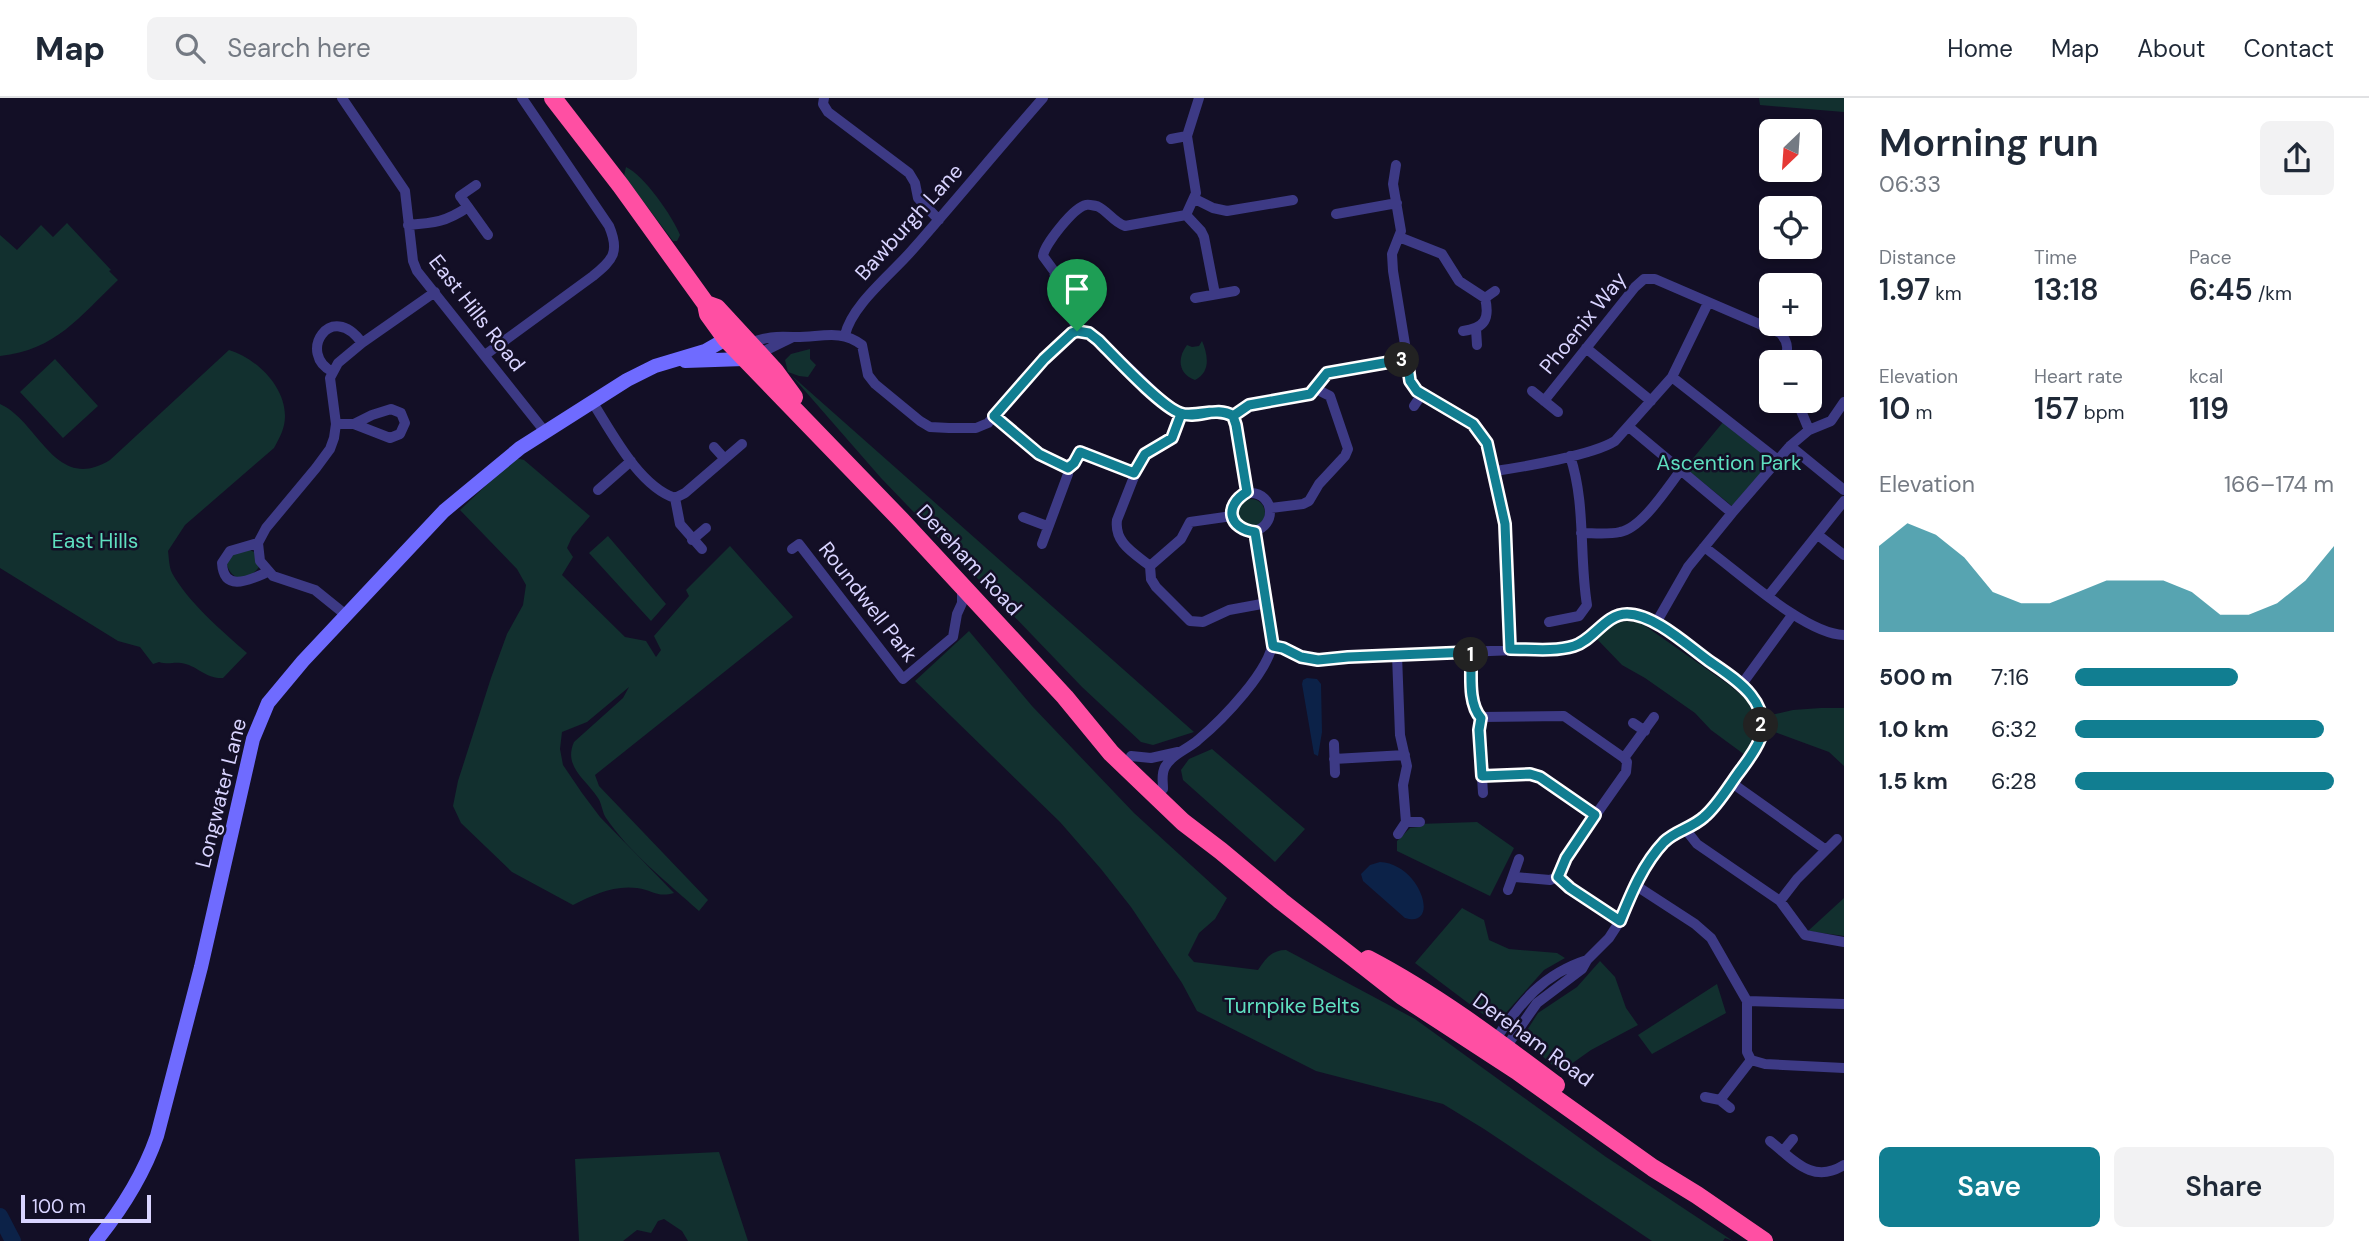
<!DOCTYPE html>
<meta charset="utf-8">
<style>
:root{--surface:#fff;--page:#f2f2f3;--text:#1f2937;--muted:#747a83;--line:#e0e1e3;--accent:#117e91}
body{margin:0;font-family:"DM Sans",sans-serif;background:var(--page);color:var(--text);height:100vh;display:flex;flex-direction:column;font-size:26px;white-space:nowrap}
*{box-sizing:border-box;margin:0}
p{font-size:23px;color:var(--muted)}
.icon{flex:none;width:38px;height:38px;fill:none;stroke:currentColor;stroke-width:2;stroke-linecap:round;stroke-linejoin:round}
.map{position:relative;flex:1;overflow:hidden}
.sheet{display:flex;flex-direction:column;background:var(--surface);width:525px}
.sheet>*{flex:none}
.needle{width:46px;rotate:205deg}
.tools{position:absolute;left:1759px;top:21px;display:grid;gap:14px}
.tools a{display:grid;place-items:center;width:63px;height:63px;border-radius:10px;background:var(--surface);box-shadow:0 4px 10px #0003;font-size:35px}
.scale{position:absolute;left:21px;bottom:18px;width:130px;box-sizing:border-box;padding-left:7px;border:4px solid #d9d4ff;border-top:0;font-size:19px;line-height:24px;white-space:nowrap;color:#d9d4ff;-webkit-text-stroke:5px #130f26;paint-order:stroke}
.pin{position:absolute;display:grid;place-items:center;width:60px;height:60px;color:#fff;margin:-72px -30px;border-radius:50% 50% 50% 0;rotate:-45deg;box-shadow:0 0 7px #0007}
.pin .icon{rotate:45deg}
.km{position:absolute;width:35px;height:35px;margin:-18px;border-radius:50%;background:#222;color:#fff;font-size:19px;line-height:35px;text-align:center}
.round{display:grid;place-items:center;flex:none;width:74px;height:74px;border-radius:10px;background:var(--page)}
.headline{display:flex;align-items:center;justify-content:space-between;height:119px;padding:0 35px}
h1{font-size:38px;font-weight:600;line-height:52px}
.figures{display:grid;grid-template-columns:repeat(3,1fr);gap:10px;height:119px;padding:7px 35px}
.figures div{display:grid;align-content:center}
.figures b{font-size:30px;font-weight:600}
.figures small{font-size:19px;font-weight:400}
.figures p{font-size:19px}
.chart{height:196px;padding:14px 35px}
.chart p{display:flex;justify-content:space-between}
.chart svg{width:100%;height:126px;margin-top:7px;fill:var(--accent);opacity:.7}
.cta{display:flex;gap:14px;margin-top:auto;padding:14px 35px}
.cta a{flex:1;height:80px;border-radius:10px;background:var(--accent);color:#fff;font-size:28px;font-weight:600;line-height:80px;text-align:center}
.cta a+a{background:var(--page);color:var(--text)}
ul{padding:0 35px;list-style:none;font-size:23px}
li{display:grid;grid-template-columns:112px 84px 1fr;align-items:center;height:52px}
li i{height:18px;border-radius:9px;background:var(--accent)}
header{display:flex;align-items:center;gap:42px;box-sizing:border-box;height:98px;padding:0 35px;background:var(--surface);border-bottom:2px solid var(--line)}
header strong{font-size:33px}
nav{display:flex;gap:38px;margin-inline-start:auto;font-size:24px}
.search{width:490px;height:63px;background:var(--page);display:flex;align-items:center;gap:18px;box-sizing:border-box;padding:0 24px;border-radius:10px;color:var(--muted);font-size:26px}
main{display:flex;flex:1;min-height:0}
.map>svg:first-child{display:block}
</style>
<header>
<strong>Map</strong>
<div class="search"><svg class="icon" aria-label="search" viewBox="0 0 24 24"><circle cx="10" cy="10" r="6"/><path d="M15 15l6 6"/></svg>Search here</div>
<nav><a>Home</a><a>Map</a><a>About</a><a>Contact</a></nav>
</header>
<main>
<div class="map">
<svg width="1844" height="1143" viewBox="0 0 1844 1143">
<rect width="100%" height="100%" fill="#130f26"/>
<!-- green -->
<path fill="#12302f" d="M1759,0H1844V14L1760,7Z
M626,69C644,77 673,119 680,137L677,143H673L624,78Z
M67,125L111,172L109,173L118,182C79,219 56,252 0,258V137L17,152L41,127L53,139Z
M1202,243C1208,257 1211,274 1195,282C1178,276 1177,260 1187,247L1192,249L1199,248Z
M810,251V261L816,267L808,279L799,278L788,274L785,262L791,256Z
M229,252C256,260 285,288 285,318C285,330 280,339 274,350L185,427L168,453C169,460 169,469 172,475C188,504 222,533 247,555L223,580C205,581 197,567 181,565C172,564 169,567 159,564L153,566L140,549L118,543L0,470V306C39,323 55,396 110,362Z
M55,261L98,308L63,340L20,294Z
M792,278L1194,634L1153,647L1141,644L1082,589L881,380Z
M1724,323L1772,362L1732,408L1685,370Z
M515,360L524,362L590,418L572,439L567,450L573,459L562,477L625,539L646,543L656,559L661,552L654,538L689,498L686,492L730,448L793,519L595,677L599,688L708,802L699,813C668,785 629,754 606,720C602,714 602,706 598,700C586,681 563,669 574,644L623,600L629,589L587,624L562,634L560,651L563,667L582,695L600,719L674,795C657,800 653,792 637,790C613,787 593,797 573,807L512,774L461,725L453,708L458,683L491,580L507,536L523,507L526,487L517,471L460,412Z
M1237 415a14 14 0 1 1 28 0a14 14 0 1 1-28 0Z
M608,438L666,506L651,523L589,455Z
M248,451L254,454L259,469C247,485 231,484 226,464L231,456Z
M1626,523L1641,525L1728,586L1747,602L1754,618V636L1745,657L1711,632L1695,615L1645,580L1622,567L1596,540L1615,525Z
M969,533L1032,608L1134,715L1227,800L1215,821L1199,835L1188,857L1194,864L1258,872C1266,860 1272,852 1286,852L1415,921L1606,1059L1733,1143L1725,1140L1723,1143H1652L1484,1031L1443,1006L1316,973L1197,913L1182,885L1131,809L1101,771L1060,724L915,583Z
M1821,610H1844V668L1829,654L1772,633L1771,617L1793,612Z
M1212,651L1305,731L1275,764L1183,682L1181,672L1189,661Z
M1477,724L1514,750L1490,798L1397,753V743L1410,730L1418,729L1419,726Z
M1844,800V838L1808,833Z
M1462,810L1484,822L1489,842L1509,851L1557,855L1565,860L1544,872L1496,926L1415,865Z
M1600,863L1615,879L1626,910L1638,927L1591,952L1560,974L1522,940L1538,915L1577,889Z
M1717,886L1726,915L1652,956L1638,937Z
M719,1054L748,1143H688L682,1133L664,1121L658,1123L651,1135L637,1132L623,1143H579L575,1061Z"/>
<!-- water -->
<path fill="#0c2248" d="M1307,580L1317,581L1321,586L1322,634L1318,658L1314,656L1302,586L1303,582Z
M1380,764C1421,766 1441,831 1405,820L1363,783L1361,776L1370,767Z"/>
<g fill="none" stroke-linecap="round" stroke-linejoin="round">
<!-- river -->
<path stroke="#0c2248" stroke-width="16" d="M0,1118L13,1143"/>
<!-- street -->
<path stroke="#3d3a85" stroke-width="10" d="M342,0L405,93L413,163L417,173L546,335
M824,0L823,6L828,14L909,75L915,85L918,100L939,122
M1171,41L1187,38
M1396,67L1393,86L1401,133L1392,156L1393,173L1411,283L1417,293L1473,326L1487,345L1505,426L1510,551
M1195,101L1213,110L1227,113L1293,102
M468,109L460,98L476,87
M1336,116L1397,105
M1186,117L1201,133L1204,139L1215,196
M408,127C434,125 446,124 468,109L488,137
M1399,139L1442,156L1459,183L1485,200C1490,221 1485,230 1463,233
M1195,200L1235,193
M1485,200L1495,193
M1476,231L1477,247
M1077,234L1072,217L1059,202L1054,173L1043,158C1044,147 1074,109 1086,107C1088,106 1095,108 1097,108C1108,113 1113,124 1125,128L1186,117L1196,95L1187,38L1199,0
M845,237C852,206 893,175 914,150C957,101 999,50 1043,0
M750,245C767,239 775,238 793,239C819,240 840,230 862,247L868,277L875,286L920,323L930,329L949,330H976L988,325C1004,308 1063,230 1083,233C1096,235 1158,299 1172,311C1192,322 1214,306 1233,318L1236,327L1247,395
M1586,250L1651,303
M485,257L593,178C613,162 620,154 609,128L522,0
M756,257L793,239
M333,274C296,256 331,201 362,245
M1672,279L1778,362
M1532,293L1558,314
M1544,303L1635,189L1644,181H1655L1780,235C1789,244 1789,253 1783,264
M1797,303L1809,332
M593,305C612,335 639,388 675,400L685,395L742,346
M1414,308L1422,296
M994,318L1039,356L1067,370
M1233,318L1249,307L1310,296L1327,275L1407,261
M336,326H354L390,340L400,336L405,325L401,315L391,311L372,317L354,326
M1629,329L1732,415
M1790,348L1844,392
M714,349L724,360
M1495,373C1523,369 1593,357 1615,343L1672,279L1708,205
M598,392L631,363
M1232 414a19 19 0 1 1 38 0a19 19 0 1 1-38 0Z
M675,400L680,426L702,451
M1271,410L1303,406L1309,403L1319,386L1345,358L1348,351L1330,298L1316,291
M1232,418L1190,424L1181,441L1150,468L1151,481L1156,489L1190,523L1203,524L1229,512L1267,505
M1023,419L1047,428
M1581,435C1593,435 1607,437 1620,434C1642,430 1667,390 1681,372
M1818,437L1844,457
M692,442L706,430
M258,445L230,453L222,465C224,496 251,481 268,474
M1042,446L1068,376L1067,370L1074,364L1080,354L1134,375
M1704,449C1738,473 1804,536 1844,537
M792,451L799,446L903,581L953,539L957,516L962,505V489
M1150,468C1134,455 1114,445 1117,422L1141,361L1145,356L1172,340L1181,316
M1769,497L1844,403
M346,517L315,492L273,478L260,463L258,445L266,430L316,370L330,351L334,340L336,326L330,280L338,265L362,245L435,194
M1549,524L1579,518L1587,507C1579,458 1586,405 1570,358
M1656,525L1688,469L1732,415L1790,348L1809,332L1831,323L1844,304
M1273,548C1283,550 1290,556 1300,559C1317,564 1332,561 1348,559L1564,550L1576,548L1589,540L1616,518L1625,515L1638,517L1656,525L1742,586L1755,603L1760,619L1761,635L1748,662L1711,712L1686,732L1672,737L1662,746L1635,787L1620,823L1609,840L1587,862L1582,871L1537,905L1506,949
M1471,554C1472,573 1467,606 1481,619L1564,618L1624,660L1627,664L1626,674L1571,752L1558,779L1570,790L1620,823
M1397,557L1400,637L1407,668L1403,687L1406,724L1398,736
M1742,586L1793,516
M1481,619L1479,632L1483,695
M1633,625L1645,633
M1334,646L1335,675
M1131,658L1151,660L1178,654
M1624,660L1654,619
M1334,661L1405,657
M1481,678L1530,676L1540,679L1595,717
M1732,685L1826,752L1797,781L1780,803
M1163,691C1163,683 1161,676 1165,669C1172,656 1188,651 1198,642C1222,622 1271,572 1273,542L1255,434
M1406,724H1420
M1686,732L1697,746L1780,803L1805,837L1844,844
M1826,752L1837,741
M1515,779L1550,782L1558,779
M1635,787L1695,826L1711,840L1747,903V954L1751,962L1765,966L1844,970
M1508,792L1519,761
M1747,903L1844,906
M1495,942C1521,904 1543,876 1587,862
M1705,999L1720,1002L1751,962
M1720,1002L1730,1010
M1770,1043C1793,1061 1812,1087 1844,1067
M1783,1053L1793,1041"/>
<!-- secondary -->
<path stroke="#6f6bff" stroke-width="14" d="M685,263L744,261
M96,1143C122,1111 143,1078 157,1038L201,869L253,641L268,605L303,563L444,413L520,350L627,282L655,268L705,253L726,241L734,242"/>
<!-- highway -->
<path stroke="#ff4fa3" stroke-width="18" d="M553,0L621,88L706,206L708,216L726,241L901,422L1065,599L1111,655L1183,724L1221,753L1281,803L1402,898L1517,973L1653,1070L1697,1097L1764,1143
M706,206L717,210L775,273L794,299
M1368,861C1435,896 1496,942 1556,987"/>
</g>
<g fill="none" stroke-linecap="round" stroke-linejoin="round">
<!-- route casing -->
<g stroke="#fff" stroke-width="14">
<path id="route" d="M1077,233L1089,235L1098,242C1114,258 1161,309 1180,315C1198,322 1216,307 1233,318L1236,327L1247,394C1223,408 1229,431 1255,434L1273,548L1283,550L1301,559L1318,562L1348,559L1471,554C1472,573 1467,605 1481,620L1479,632L1482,678L1530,676L1540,679L1595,717L1566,760L1558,779L1570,790L1620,823C1631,796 1643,766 1664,744C1675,733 1692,730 1704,719C1717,708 1727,691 1737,677C1745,666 1755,654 1760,641C1772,603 1735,581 1709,563C1688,548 1654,516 1627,516C1605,516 1594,542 1574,548C1554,554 1530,551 1510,551L1505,426L1487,345L1473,326L1417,293L1410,283L1407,261L1327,275L1310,296L1249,307L1233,318C1217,309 1198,318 1181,316L1172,340L1145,356L1134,375L1080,354L1074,365L1068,370L1039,356L994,318L1044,261L1072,235L1077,233"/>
</g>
<!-- route -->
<use href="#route" stroke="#117e91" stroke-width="9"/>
</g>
<g text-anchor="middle" stroke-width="5" stroke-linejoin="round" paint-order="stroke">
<!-- street labels -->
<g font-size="21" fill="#d9d4ff" stroke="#130f26">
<text transform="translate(909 124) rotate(-48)" y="7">Bawburgh Lane</text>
<text transform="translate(477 215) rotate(52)" y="7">East Hills Road</text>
<text transform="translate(1583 225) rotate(-51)" y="7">Phoenix Way</text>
<text transform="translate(969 462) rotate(47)" y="7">Dereham Road</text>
<text transform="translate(868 504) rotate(52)" y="7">Roundwell Park</text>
<text transform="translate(221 695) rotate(-76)" y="7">Longwater Lane</text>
<text transform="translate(1533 942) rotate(36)" y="7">Dereham Road</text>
</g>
<!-- park labels -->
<g font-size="21" fill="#5fe0c0" stroke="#130f26">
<text x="1729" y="372">Ascention Park</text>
<text x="95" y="450">East Hills</text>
<text x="1292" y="915">Turnpike Belts</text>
</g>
</g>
</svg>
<div class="tools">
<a><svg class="needle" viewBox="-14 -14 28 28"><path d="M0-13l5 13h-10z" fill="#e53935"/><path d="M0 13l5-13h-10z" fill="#747a83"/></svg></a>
<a><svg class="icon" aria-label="locate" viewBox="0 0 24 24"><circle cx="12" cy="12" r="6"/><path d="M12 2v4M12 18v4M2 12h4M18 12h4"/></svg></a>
<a>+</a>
<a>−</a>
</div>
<div class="scale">100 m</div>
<div class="pin" style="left:1077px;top:233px;background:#1e9e55"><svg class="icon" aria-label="arrive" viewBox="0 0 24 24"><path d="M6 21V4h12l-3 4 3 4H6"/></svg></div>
<b class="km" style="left:1471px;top:557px">1</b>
<b class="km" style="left:1761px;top:627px">2</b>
<b class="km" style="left:1402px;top:262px">3</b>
</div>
<section class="sheet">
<div class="headline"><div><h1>Morning run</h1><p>06:33</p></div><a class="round"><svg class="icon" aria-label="share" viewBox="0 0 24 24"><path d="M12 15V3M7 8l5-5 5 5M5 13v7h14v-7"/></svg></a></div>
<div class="figures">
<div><p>Distance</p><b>1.97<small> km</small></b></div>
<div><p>Time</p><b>13:18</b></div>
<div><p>Pace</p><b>6:45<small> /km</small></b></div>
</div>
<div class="figures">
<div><p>Elevation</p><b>10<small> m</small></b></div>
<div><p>Heart rate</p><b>157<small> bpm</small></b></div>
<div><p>kcal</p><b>119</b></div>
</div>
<div class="chart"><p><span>Elevation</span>166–174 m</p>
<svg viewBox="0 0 160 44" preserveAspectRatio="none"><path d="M0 44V14L10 6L20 10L30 18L40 30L50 34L60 34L70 30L80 26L90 26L100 26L110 30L120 38L130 38L140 34L150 26L160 14V44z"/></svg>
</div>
<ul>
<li><b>500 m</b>7:16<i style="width:63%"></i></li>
<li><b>1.0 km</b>6:32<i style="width:96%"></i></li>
<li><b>1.5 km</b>6:28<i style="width:100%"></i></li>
</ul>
<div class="cta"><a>Save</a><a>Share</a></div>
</section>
</main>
